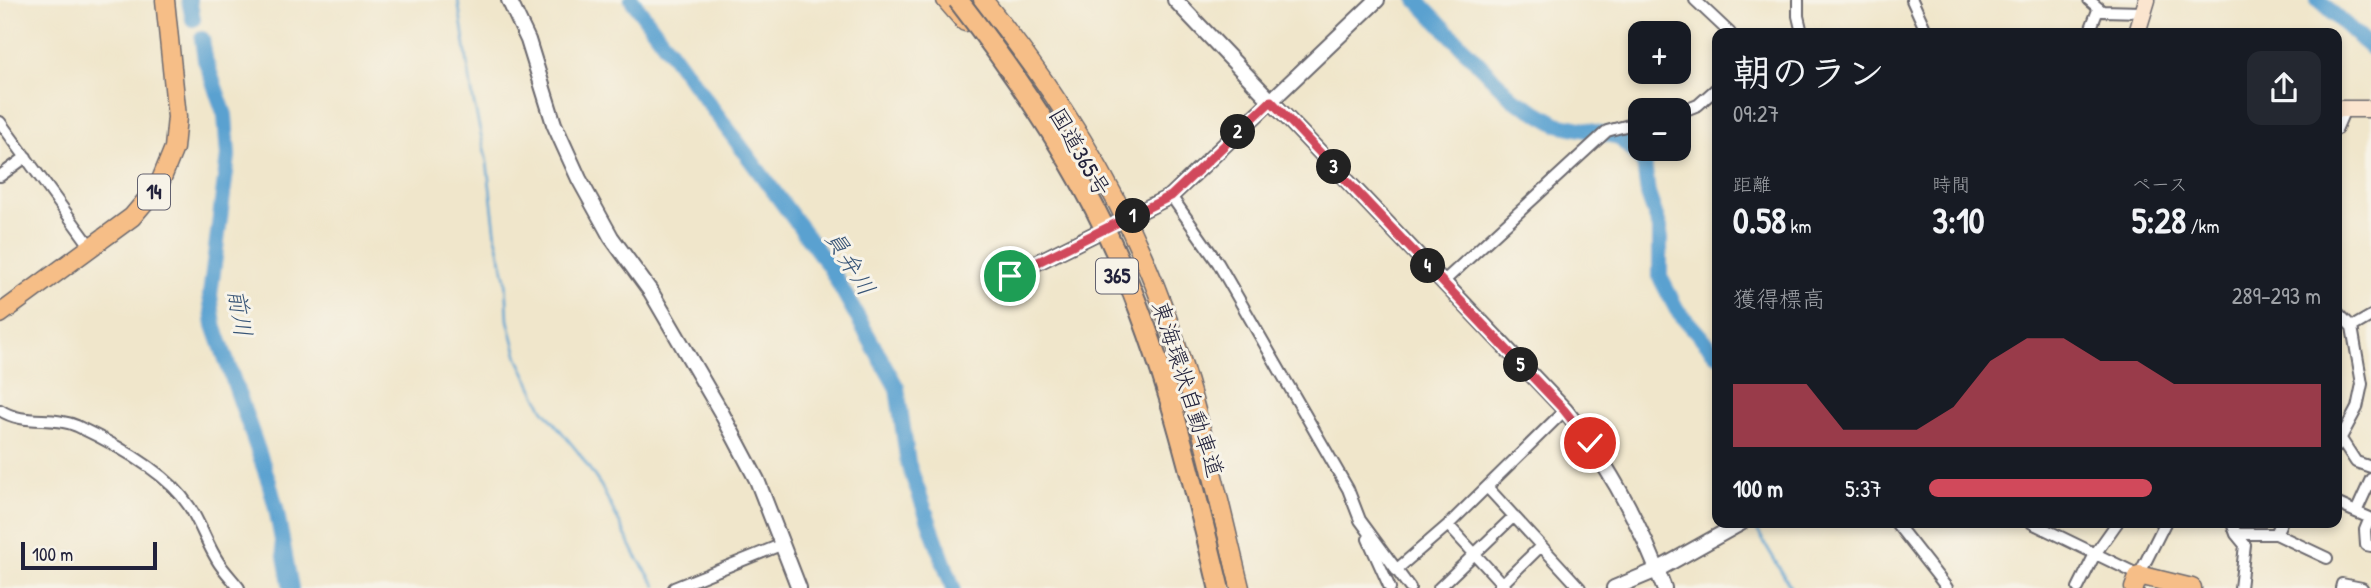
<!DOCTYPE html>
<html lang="ja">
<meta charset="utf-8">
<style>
:root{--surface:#171b24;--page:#242831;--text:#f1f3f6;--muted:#9ea1a6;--accent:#d1495b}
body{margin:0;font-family:"Patrick Hand","Klee One",sans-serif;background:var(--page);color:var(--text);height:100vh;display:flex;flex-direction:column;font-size:26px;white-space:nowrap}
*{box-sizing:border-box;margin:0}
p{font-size:23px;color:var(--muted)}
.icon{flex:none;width:38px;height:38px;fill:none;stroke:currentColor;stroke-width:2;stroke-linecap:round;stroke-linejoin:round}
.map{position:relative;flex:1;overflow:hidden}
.details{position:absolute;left:1712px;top:28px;width:630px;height:500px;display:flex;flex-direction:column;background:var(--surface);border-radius:14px;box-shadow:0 4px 10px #0003}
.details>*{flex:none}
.fabs{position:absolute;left:1628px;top:21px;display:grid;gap:14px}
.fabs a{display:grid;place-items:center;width:63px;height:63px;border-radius:14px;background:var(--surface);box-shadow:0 4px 10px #0003;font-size:35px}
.scale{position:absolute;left:21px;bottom:18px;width:136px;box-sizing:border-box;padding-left:7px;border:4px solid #22223b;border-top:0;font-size:19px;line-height:24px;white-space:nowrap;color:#22223b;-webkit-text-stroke:5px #f7f3e8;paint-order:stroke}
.pin{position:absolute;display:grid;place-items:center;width:60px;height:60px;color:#fff;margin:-30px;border:4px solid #fff;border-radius:50%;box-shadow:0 2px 7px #0007}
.km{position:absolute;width:35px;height:35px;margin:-18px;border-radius:50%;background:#222;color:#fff;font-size:19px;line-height:35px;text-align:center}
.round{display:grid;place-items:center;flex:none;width:74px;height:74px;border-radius:14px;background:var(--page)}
.summary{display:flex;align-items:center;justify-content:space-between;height:119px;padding:0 21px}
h1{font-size:38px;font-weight:700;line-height:52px}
.metrics{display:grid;grid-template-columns:repeat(3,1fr);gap:10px;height:119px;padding:7px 21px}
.metrics div{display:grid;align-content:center}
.metrics b{font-size:35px;font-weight:700}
.metrics small{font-size:19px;font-weight:400}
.metrics p{font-size:19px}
.chart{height:196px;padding:14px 21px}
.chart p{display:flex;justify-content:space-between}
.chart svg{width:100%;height:126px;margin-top:7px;fill:var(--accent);opacity:.7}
ul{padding:0 21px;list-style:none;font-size:23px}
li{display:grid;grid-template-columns:112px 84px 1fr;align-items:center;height:52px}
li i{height:18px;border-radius:9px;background:var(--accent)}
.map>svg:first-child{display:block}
</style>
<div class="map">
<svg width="2371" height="588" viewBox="0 0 2371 588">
<rect width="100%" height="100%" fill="#f7f3e8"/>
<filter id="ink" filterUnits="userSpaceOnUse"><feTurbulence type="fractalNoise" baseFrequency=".0143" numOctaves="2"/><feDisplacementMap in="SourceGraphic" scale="14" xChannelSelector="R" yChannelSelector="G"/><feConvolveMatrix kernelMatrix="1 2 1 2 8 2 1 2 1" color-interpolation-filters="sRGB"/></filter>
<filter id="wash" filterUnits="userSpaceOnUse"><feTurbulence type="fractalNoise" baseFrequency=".00686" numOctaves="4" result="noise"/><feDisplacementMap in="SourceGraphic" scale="28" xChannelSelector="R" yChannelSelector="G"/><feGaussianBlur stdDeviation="1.57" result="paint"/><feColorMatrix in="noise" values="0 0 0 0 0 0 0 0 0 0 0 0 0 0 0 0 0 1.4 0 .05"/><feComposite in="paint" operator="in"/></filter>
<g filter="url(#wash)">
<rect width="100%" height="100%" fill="#f0e6cb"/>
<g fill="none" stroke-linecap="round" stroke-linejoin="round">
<!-- stream -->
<path stroke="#5aa1d0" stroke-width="2.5" d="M458,0L473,99L487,162L496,237L506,279L508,320L518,358L543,409L578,452L601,486L636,556L656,586
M1753,523L1791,588"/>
<!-- river -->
<path stroke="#5aa1d0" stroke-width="16" d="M189,0L193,19
M632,0L829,266L897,388L908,463L953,588
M1417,0L1512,98L1557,124L1619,137L1644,163L1648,194L1660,228V277L1677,310L1717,355
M2318,0L2371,48
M202,39L205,59L225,115L228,156L210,295L214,325L269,482L276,508L291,588"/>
</g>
</g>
<g filter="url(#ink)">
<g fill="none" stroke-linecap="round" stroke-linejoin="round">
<!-- minor casing -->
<g stroke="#6a676d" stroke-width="14">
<path id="minor" d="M1695,0L1730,33
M1798,0V16L1802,33
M1912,0L1927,33
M2089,0L2102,11L2143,12
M2089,33L2098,10
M1678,113L1698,105L1717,88
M0,122L91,247
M2336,130L2345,109
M0,176L26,157
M1171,196L1218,263L1348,489L1360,520L1410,588
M1443,282L1607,131L1640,122
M2336,311L2352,327L2362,384L2357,408L2336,447
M2352,327L2371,316
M0,410C24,426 52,415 77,426C113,443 167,472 189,506C201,524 207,545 219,563C225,572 233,580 239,588
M2341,439L2356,462L2371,467
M1487,487L1580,588
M2336,503L2356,512L2371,479
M2356,512L2370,518L2365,530L2366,545L2371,546
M1896,523L1947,588
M2032,523L2139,575L2165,523
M2232,523L2236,534L2245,545L2240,588
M1448,525L1506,588
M2236,534H2276L2281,523
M2276,534L2327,558
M1368,539L1390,588
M1396,570L1448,525L1565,410
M674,588L783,544
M1439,588L1514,516
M1498,588L1541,546
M2078,588L2095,554L2117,523
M2341,588L2342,584L2362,588"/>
</g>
<!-- tertiary casing -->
<g stroke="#6a676d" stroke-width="18">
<path id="tertiary" d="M509,0L528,40L554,124L579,179L611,237L651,292L721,412L757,480L799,588
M1175,0L1565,410C1607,462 1641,525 1664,588
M1010,276L1171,196L1377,0
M1614,588L1657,570L1741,523"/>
</g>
<!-- secondary casing -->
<g stroke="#6a676d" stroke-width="19">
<path id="secondary" d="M2137,33L2147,0
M2336,109H2371"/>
</g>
<!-- primary casing -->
<g stroke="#6a676d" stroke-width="21">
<path id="primary" d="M0,314L132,217L159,185L174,148L177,117L165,0
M2134,588L2139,575L2192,588"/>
</g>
<!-- trunk casing -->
<g stroke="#6a676d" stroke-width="21">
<path id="trunk" d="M946,0L965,22
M983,0C1046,78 1103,165 1143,257C1189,362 1213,477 1240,588"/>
</g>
<!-- minor -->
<use href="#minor" stroke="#fff" stroke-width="10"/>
<!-- tertiary -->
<use href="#tertiary" stroke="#fff" stroke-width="14"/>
<!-- secondary -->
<use href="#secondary" stroke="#fbe5cf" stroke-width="16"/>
<!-- primary -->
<use href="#primary" stroke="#f6be87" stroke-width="18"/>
<!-- trunk -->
<use href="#trunk" stroke="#f6be87" stroke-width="18"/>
<!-- motorway-bridge casing -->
<g stroke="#6a676d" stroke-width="23" stroke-linecap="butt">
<path id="motorway-bridge" d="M958,0C1009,66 1057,135 1095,209C1156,328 1188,459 1219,588"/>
</g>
<!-- motorway-bridge -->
<use href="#motorway-bridge" stroke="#f6be87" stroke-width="19"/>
</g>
</g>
<g fill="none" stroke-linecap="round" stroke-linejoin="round" filter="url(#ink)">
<!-- route casing -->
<g stroke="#fff" stroke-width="14">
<path id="route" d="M1010,276L1171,196L1271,101L1564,410L1590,443"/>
</g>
<!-- route -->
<use href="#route" stroke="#d1495b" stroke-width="9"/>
</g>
<g text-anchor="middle" stroke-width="6" stroke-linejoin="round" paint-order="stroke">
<!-- shield labels -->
<g fill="#f7f3e8" stroke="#62616f" stroke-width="2">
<rect x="138" y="174.5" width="32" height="35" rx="5"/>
<rect x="1096" y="258.5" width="42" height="35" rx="5"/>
</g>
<g font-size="21" font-weight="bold" fill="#22223b">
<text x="154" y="199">14</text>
<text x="1117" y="283">365</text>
</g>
<!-- street labels -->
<g font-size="23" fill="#22223b" stroke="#f7f3e8">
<text transform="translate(1080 152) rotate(60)" y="8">国道365号</text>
<text transform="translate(1188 389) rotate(72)" y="8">東海環状自動車道</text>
</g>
<!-- water labels -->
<g font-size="24" font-style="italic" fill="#385577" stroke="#f7f3e8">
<text transform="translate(850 263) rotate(58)" y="8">員弁川</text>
<text transform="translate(240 313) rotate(81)" y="8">前川</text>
</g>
</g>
</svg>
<div class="fabs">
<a>+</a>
<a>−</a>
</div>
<div class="scale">100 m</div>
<div class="pin" style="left:1010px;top:276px;background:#1e9e55"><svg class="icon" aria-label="arrive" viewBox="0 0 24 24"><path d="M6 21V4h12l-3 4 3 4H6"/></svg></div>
<div class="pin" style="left:1590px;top:443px;background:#d93025"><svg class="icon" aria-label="check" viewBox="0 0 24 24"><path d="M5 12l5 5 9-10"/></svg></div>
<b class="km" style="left:1133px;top:216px">1</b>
<b class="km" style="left:1238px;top:132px">2</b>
<b class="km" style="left:1334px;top:167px">3</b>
<b class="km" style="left:1428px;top:266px">4</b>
<b class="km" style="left:1521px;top:365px">5</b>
<section class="details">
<div class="summary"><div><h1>朝のラン</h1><p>09:27</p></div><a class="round"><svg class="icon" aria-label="share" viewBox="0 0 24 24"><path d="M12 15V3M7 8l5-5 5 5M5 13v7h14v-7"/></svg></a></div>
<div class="metrics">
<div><p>距離</p><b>0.58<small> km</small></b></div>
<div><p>時間</p><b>3:10</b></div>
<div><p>ペース</p><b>5:28<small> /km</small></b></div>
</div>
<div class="chart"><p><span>獲得標高</span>289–293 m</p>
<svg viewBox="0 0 160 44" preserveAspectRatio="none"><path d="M0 44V22L10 22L20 22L30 38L40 38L50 38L60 30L70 14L80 6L90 6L100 14L110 14L120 22L130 22L140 22L150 22L160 22V44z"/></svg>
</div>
<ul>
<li><b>100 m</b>5:37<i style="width:57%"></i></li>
</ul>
</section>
</div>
